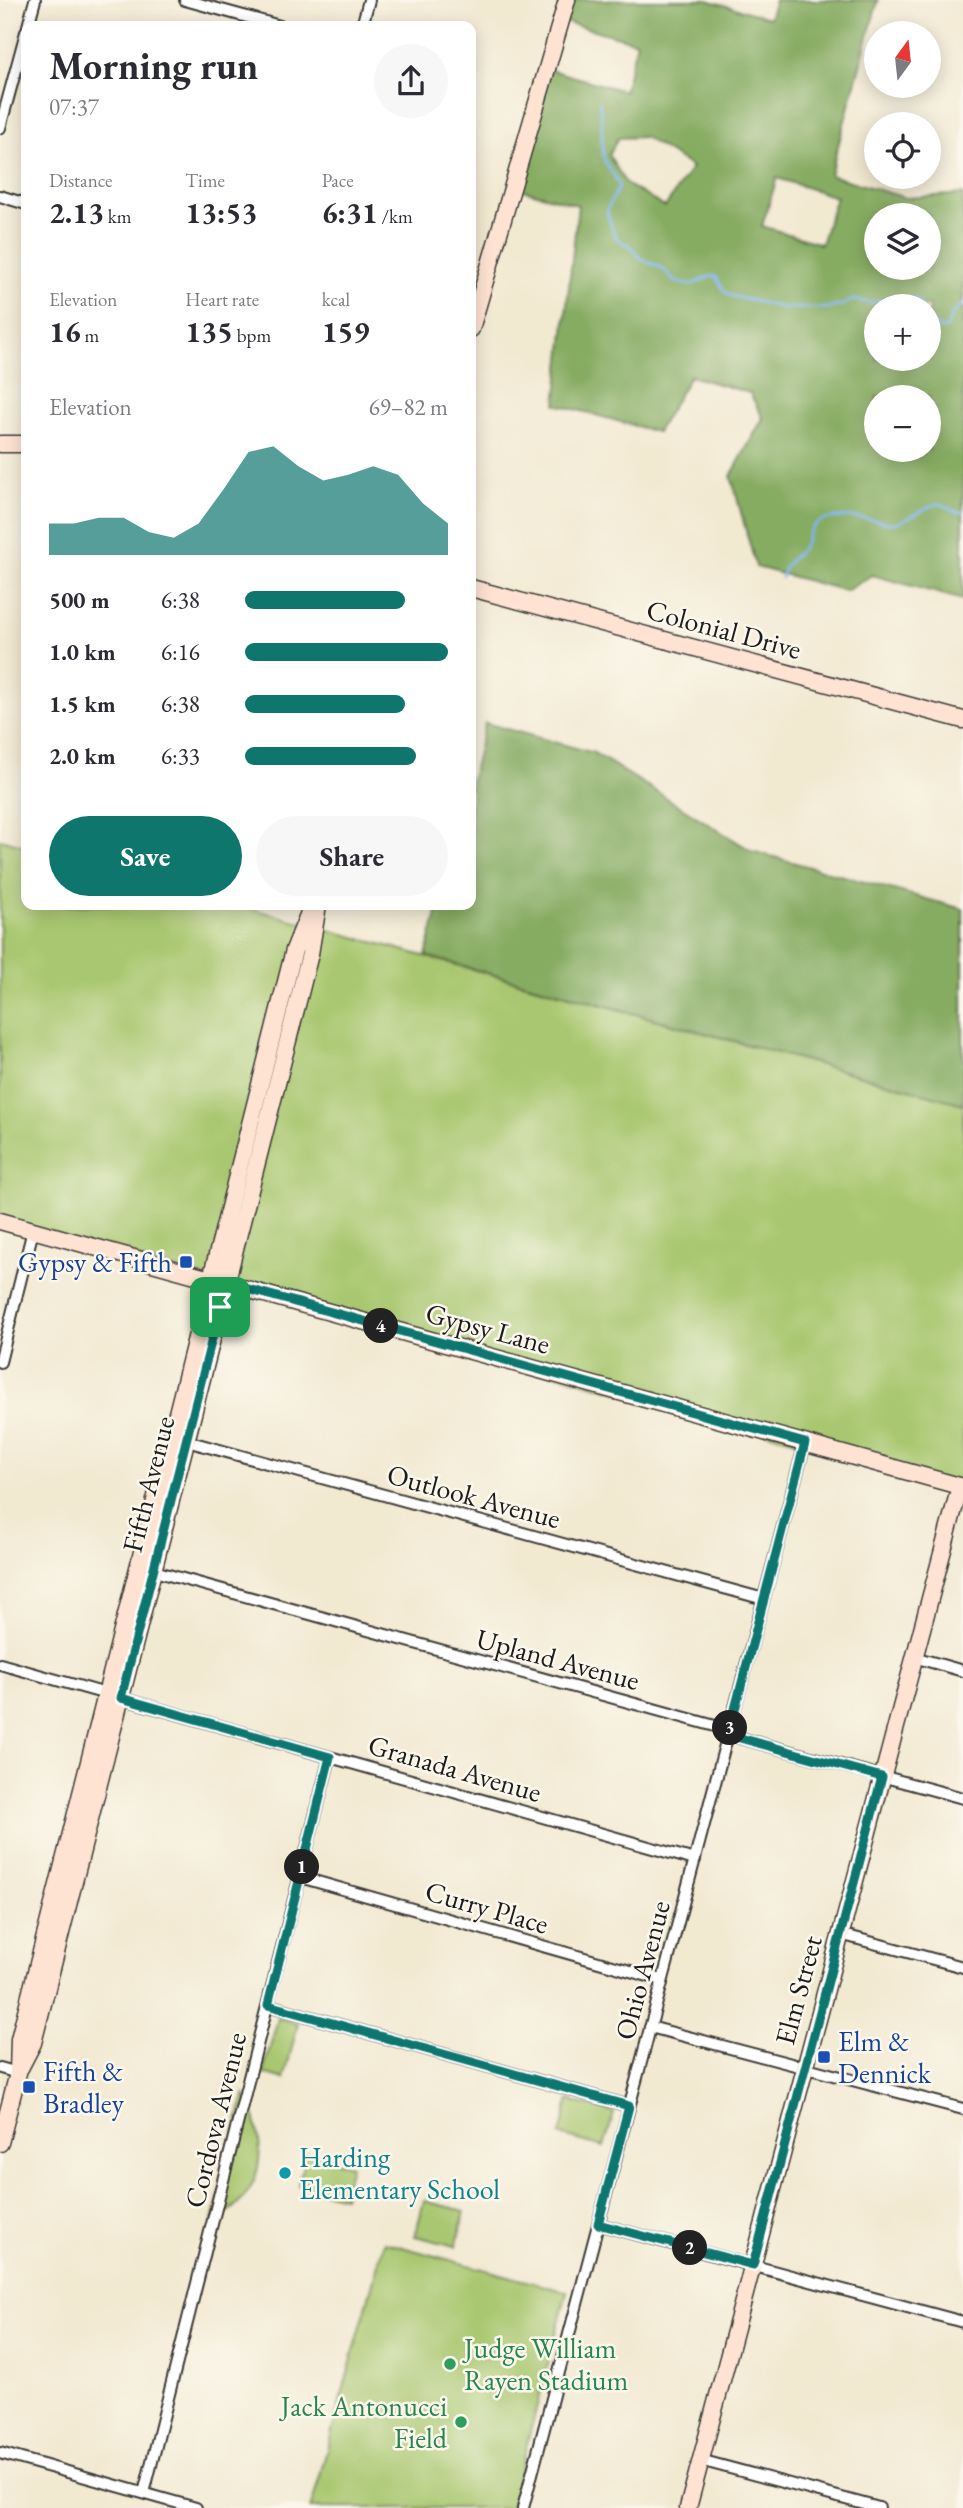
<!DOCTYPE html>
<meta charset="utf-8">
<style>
:root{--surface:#fff;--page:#f7f7f7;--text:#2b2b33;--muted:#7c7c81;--accent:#0f766e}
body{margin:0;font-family:"EB Garamond",serif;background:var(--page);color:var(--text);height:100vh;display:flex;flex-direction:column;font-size:26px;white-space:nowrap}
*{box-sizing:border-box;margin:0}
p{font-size:23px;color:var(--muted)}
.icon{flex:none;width:38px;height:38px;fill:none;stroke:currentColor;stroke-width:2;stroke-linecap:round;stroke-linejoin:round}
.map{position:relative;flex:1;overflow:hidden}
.panel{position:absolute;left:21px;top:21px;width:455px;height:889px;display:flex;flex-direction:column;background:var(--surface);border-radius:14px;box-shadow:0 4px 18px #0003}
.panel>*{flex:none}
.needle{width:46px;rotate:15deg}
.controls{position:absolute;left:864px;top:21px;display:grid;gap:14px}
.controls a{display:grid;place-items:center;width:77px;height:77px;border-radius:50%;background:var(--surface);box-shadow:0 4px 18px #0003;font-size:35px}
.pin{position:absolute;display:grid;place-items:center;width:60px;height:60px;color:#fff;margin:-30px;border-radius:14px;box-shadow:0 4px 10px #0006}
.km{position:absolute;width:35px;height:35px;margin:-18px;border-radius:50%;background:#222;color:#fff;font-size:19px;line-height:35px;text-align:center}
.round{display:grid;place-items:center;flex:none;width:74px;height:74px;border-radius:37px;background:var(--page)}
.headline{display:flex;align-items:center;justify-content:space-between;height:119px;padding:0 28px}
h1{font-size:38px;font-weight:700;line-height:52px}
.metrics{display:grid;grid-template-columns:repeat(3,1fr);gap:10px;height:119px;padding:7px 28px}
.metrics div{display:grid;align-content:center}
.metrics b{font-size:30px;font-weight:700}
.metrics small{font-size:19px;font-weight:400}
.metrics p{font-size:19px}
.chart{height:196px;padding:14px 28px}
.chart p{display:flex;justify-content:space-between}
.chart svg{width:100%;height:126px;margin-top:7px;fill:var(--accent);opacity:.7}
.cta{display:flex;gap:14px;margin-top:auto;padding:14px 28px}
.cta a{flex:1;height:80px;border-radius:42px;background:var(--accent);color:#fff;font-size:28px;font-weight:700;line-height:80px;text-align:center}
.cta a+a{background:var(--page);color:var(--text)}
ul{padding:0 28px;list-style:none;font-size:23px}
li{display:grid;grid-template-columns:112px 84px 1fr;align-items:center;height:52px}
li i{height:18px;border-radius:9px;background:var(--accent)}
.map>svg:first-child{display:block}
</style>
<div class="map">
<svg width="963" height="2508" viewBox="0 0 963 2508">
<rect width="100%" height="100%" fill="#fbf7ec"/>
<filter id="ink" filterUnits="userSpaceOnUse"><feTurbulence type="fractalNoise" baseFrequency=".0143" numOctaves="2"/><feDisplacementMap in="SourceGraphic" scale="14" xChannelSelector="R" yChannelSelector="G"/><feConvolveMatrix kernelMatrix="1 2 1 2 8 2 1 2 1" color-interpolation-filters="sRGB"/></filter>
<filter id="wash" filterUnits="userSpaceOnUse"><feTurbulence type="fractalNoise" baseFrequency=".00686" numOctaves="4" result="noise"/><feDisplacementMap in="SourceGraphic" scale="28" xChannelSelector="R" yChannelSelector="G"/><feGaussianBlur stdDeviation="1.57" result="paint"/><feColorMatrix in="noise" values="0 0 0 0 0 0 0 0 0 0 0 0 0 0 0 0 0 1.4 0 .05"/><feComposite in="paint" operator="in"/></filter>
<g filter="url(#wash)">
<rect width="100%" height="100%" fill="#f2e9d1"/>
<!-- green -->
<path fill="#a9c76f" stroke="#627246" stroke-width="2" d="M0,839L26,846V905H238L963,1104V1487L226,1283L33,2043L210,1279L0,1221Z
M278,2018L298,2023L284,2079L263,2073Z
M245,2094C262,2131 270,2174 236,2206C230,2212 220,2216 213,2221Z
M569,2100L614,2113L604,2147L560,2135Z
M306,2153L351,2165L343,2197L298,2185Z
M424,2201L465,2211L456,2246L415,2236Z
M384,2242L567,2292L510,2508H311Z"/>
<!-- forest -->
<path fill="#86ac62" stroke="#51643f" stroke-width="2" fill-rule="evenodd" d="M567,0H707L769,18L775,0H878L830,175L906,198L963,194V600L872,575L846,591L756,567L731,476L763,418L750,393L690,376L657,432L556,404L578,205L512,187L547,69L624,91L637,42L561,21ZM644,137L692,167L665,207L626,184L609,155L618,138ZM777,178L836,197L821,244L762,226ZM877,215H929V268H877ZM877,306H929V359H877ZM877,397H929V450H877Z
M485,723L594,753L752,851L963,909V1104L426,956L439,905H471V780Z"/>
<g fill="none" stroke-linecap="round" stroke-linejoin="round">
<!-- stream -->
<path stroke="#81b6ef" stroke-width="2.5" d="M599,102C604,120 600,139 604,158C606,169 617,175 619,187L608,207L607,213L615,236L623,243L630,245L641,259L662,268L676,282L691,285L711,276L716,277L725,292L732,296L784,308H829L843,305L852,300L873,303L879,300L889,301L915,298L922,306
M929,320L940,329L947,328L951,316L963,304
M781,578C786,561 792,560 802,548C807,542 807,534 812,528C824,513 856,517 873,520C881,521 887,524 895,523C910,520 929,504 939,504C949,504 952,514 963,512"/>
</g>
</g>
<g filter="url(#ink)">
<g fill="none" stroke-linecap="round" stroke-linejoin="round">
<!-- street casing -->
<g stroke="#3c3b37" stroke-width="14">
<path id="street" d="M185,0L280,26
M28,26L35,0
M362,26L369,0
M0,128L26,32
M0,196L26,204
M0,1362L33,1230
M183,1440L764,1599
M147,1569L715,1726L740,1738L963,1798
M914,1657L963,1671
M0,1664L695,1860
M300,1877L662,1980
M840,1934L963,1967
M268,2005L629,2106
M650,2027L963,2109
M0,2068L18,2073
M598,2224L963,2322
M0,2453L196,2508
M700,2460L879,2508
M144,2493L330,1757
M523,2508L805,1443"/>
</g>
<!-- secondary casing -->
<g stroke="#3c3b37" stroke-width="19">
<path id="secondary" d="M471,329L567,0
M0,444H26
M471,588L963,720
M0,1221L963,1487
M20,2068L33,2043L310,954L318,905
M0,2143L18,2073L19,2039L294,950L312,905
M688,2508L960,1486"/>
</g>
<!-- street -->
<use href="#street" stroke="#fff" stroke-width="10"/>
<!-- secondary -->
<use href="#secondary" stroke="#fee3d2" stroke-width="16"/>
</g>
</g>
<g fill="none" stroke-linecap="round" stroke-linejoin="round" filter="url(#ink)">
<!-- route casing -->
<g stroke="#fff" stroke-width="14">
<path id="route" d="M226,1283L805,1443L729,1732L740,1738L882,1777L753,2265L598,2224L629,2106L268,2005L330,1757L121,1698Z"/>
</g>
<!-- route -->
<use href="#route" stroke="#0f766e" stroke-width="9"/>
</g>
<!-- markers -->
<g fill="#1a4fb4" stroke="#fbf7ec" stroke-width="2.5">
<rect x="179" y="1255" width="14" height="14" rx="3.5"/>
<rect x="817" y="2050" width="14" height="14" rx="3.5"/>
<rect x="22" y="2080" width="14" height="14" rx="3.5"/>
</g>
<circle fill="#0f9aa8" stroke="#fbf7ec" stroke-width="2.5" cx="285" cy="2173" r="7"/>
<g fill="#2e9e5b" stroke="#fbf7ec" stroke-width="2.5">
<circle cx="450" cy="2364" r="7"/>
<circle cx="461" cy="2422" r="7"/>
</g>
<g text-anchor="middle" stroke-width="5" stroke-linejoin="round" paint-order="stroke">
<!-- street labels -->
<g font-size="28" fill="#1c1c1c" stroke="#fbf7ec">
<text transform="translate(724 629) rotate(15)" y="10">Colonial Drive</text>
<text transform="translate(488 1328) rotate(15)" y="10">Gypsy Lane</text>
<text transform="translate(148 1484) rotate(-76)" y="10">Fifth Avenue</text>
<text transform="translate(474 1496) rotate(15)" y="10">Outlook Avenue</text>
<text transform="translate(558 1659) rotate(15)" y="10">Upland Avenue</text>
<text transform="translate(455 1768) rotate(16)" y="10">Granada Avenue</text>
<text transform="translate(487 1907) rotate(16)" y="10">Curry Place</text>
<text transform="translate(642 1970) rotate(-75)" y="10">Ohio Avenue</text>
<text transform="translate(798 1990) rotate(-75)" y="10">Elm Street</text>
<text transform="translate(215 2120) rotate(-76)" y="10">Cordova Avenue</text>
</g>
<!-- transit labels -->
<g font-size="28" fill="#164399" stroke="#fbf7ec" text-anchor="start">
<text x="172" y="1272" text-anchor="end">Gypsy &amp; Fifth</text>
<text x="838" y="2051">Elm &amp;<tspan x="838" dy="32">Dennick</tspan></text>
<text x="43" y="2081">Fifth &amp;<tspan x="43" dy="32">Bradley</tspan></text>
</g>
<!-- culture labels -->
<g font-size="28" fill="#0d838f" stroke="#fbf7ec" text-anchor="start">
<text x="299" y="2167">Harding<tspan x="299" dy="32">Elementary School</tspan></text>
</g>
<!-- leisure labels -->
<g font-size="28" fill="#27864d" stroke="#fbf7ec" text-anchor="start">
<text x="464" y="2358">Judge William<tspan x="464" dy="32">Rayen Stadium</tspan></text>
<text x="447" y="2416" text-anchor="end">Jack Antonucci<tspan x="447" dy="32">Field</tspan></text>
</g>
</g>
</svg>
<div class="controls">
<a><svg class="needle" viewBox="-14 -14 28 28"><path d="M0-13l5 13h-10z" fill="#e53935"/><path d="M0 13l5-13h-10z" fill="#7c7c81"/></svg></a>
<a><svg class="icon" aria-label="locate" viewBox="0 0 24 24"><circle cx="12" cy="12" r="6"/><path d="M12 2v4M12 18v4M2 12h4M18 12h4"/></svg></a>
<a><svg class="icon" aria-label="layers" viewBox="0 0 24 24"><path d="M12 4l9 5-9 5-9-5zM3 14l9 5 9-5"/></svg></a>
<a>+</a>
<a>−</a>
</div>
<div class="pin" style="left:220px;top:1307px;background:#1e9e55"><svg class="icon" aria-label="arrive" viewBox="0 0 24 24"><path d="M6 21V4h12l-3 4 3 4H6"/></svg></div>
<b class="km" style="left:302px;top:1867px">1</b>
<b class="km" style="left:690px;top:2248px">2</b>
<b class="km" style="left:730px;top:1728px">3</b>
<b class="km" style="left:381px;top:1326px">4</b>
<section class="panel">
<div class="headline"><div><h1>Morning run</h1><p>07:37</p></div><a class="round"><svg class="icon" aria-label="share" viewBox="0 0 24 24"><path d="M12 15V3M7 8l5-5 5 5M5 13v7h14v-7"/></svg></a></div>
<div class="metrics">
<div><p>Distance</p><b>2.13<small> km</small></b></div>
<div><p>Time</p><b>13:53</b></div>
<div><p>Pace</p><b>6:31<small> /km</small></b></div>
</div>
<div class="metrics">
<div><p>Elevation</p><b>16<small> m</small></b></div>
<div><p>Heart rate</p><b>135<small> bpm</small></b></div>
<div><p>kcal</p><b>159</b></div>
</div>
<div class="chart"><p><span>Elevation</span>69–82 m</p>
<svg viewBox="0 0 160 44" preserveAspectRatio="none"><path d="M0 44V33L10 33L20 31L30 31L40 36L50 38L60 33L70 21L80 8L90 6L100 13L110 18L120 16L130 13L140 16L150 26L160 33V44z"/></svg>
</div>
<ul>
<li><b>500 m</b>6:38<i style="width:79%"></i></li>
<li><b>1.0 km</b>6:16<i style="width:100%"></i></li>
<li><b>1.5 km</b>6:38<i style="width:79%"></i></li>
<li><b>2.0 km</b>6:33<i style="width:84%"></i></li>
</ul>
<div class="cta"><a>Save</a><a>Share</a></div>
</section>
</div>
